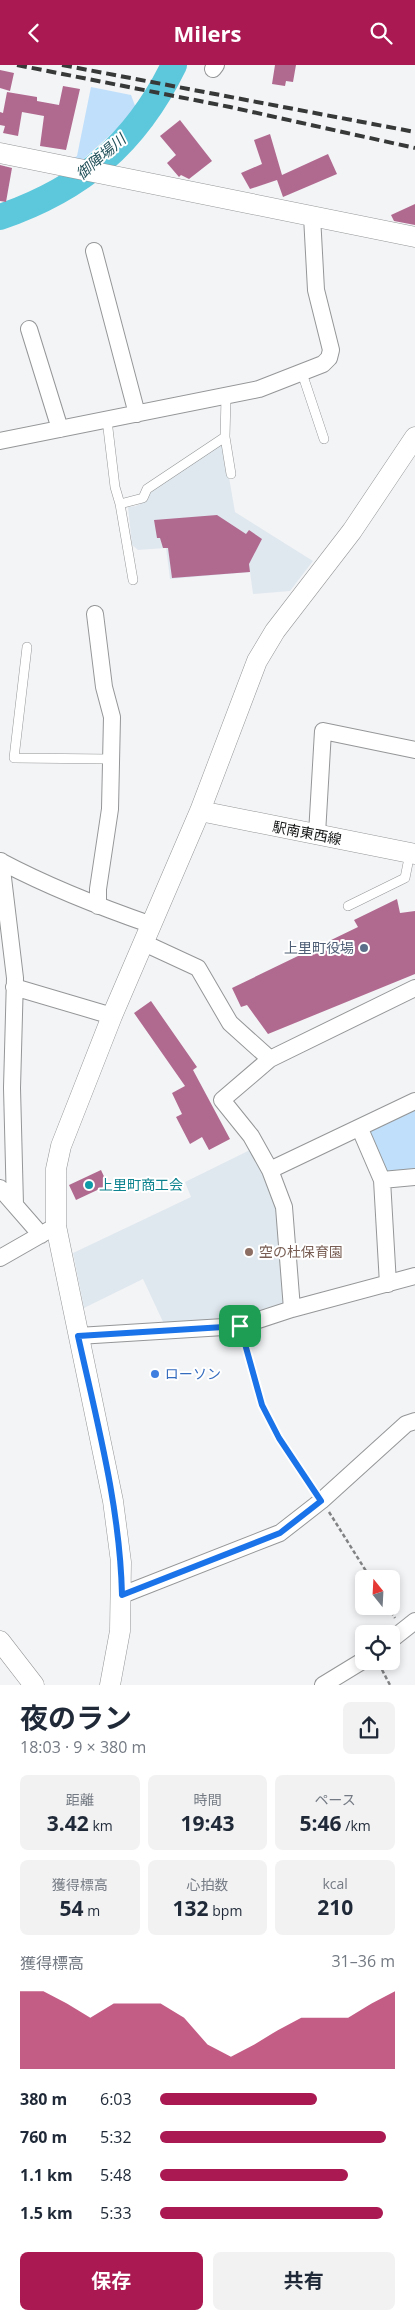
<!DOCTYPE html>
<html lang="ja">
<meta charset="utf-8">
<style>
:root{--surface:#fff;--page:#f2f2f3;--text:#1f2937;--muted:#747a83;--accent:#aa1952}
body{margin:0;font-family:"Open Sans","Noto Sans JP",sans-serif;background:var(--page);color:var(--text);height:100vh;display:flex;flex-direction:column;font-size:19px;white-space:nowrap}
*{box-sizing:border-box;margin:0}
p{font-size:16px;color:var(--muted)}
.icon{flex:none;width:28px;height:28px;fill:none;stroke:currentColor;stroke-width:2;stroke-linecap:round;stroke-linejoin:round}
.map{position:relative;height:1620px;overflow:hidden}
.drawer{display:flex;flex-direction:column;background:var(--surface);flex:1}
.drawer>*{flex:none}
.needle{width:32px;rotate:342deg}
.controls{position:absolute;left:355px;top:1505px;display:grid;gap:10px}
.controls a{display:grid;place-items:center;width:45px;height:45px;border-radius:8px;background:var(--surface);box-shadow:0 2px 8px #0003;font-size:25px}
.pin{position:absolute;display:grid;place-items:center;width:42px;height:42px;color:#fff;margin:-21px;border-radius:10px;box-shadow:0 2px 8px #0006}
.round{display:grid;place-items:center;flex:none;width:52px;height:52px;border-radius:8px;background:var(--page)}
.headline{display:flex;align-items:center;justify-content:space-between;height:85px;padding:0 20px}
h1{font-size:28px;font-weight:700;line-height:38px}
.figures{display:grid;grid-template-columns:repeat(3,1fr);gap:8px;height:85px;padding:5px 20px}
.figures div{display:grid;align-content:center;border-radius:8px;background:var(--page);text-align:center}
.figures b{font-size:21px;font-weight:700}
.figures small{font-size:14px;font-weight:400}
.figures p{font-size:14px}
.chart{height:140px;padding:10px 20px}
.chart p{display:flex;justify-content:space-between}
.chart svg{width:100%;height:90px;margin-top:5px;fill:var(--accent);opacity:.7}
.primary-button{display:flex;gap:10px;margin-top:auto;padding:10px 20px}
.primary-button a{flex:1;height:58px;border-radius:8px;background:var(--accent);color:#fff;font-size:20px;font-weight:700;line-height:58px;text-align:center}
.primary-button a+a{background:var(--page);color:var(--text)}
ul{padding:0 20px;list-style:none;font-size:16px}
li{display:grid;grid-template-columns:80px 60px 1fr;align-items:center;height:38px}
li i{height:12px;border-radius:6px;background:var(--accent)}
header{display:flex;justify-content:space-between;align-items:center;height:65px;padding:0 20px;background:var(--accent);color:#fff;font-size:22px;font-weight:700}
.map>svg:first-child{display:block}
</style>
<header><svg class="icon" aria-label="back" viewBox="0 0 24 24"><path d="M15 5l-7 7 7 7"/></svg>Milers<svg class="icon" aria-label="search" viewBox="0 0 24 24"><circle cx="10" cy="10" r="6"/><path d="M15 15l6 6"/></svg></header>
<div class="map">
<svg width="415" height="1620" viewBox="0 0 415 1620">
<rect width="100%" height="100%" fill="#f3f4f6"/>
<!-- built -->
<path fill="#e0e8ef" d="M223,377L235,447L313,496L290,526L253,529L250,507L170,514L166,483L138,485L132,480L128,442L136,441L144,437L148,427Z
M250,1085L278,1139L285,1236L281,1241L244,1251L164,1259L143,1214L84,1243L73,1188L191,1132L185,1117Z"/>
<!-- green -->
<path fill="#c0dffa" d="M91,22L131,30L137,46L80,97L71,95L77,91Z
M415,1043V1106L386,1109L367,1071L370,1063Z"/>
<g fill="none" stroke-linecap="round" stroke-linejoin="round">
<!-- river -->
<path stroke="#5dc7db" stroke-width="26" d="M0,152C82,124 136,78 174,0"/>
</g>
<!-- building -->
<path fill="#b06a90" d="M275,0H296L293,17L286,16L285,21L272,19Z
M0,5L14,8L10,26L0,23Z
M63,21L80,24L66,85L40,81L44,51L22,47L18,71L3,68L5,61L0,60V47L3,48L7,27L37,32V36L59,40Z
M180,55L212,96L189,114L181,110L179,112L167,98L176,90L160,71Z
M270,69L282,110L328,89L337,109L283,132L277,115L250,124L241,108L262,99L254,75Z
M0,100L12,103L6,137L0,136Z
M415,139V160L394,156L391,150Z
M217,450L246,469L249,465L262,474L249,499L250,507L172,513L168,483H163L160,473H157L154,455Z
M397,834L400,848L415,846V909L268,969L247,940L241,942L232,923L358,862L354,855Z
M151,936L197,1002L193,1005L230,1074L209,1085L202,1072L190,1079L176,1052L182,1049L172,1028L185,1021L134,948Z
M101,1105L108,1120L76,1135L69,1120Z"/>
<g fill="none" stroke-linecap="round" stroke-linejoin="round">
<!-- service casing -->
<g stroke="#949697" stroke-width="10">
<path id="service" d="M302,308L324,374
M226,332L225,372L231,409
M107,355L115,422L120,439L133,515
M120,439L143,433L147,424L225,372
M27,582L14,693L111,694
M348,841L405,813L410,788"/>
</g>
<!-- minor casing -->
<g stroke="#949697" stroke-width="18">
<path id="minor" d="M213,4L216,0
M94,186L137,349
M29,264L60,364
M0,376L259,324L323,299L329,293L331,285L316,225L312,151
M95,549L104,622L112,652L110,744L98,824V841
M317,769L323,666L415,685
M0,796C49,822 100,842 152,860
M1,796L15,913L12,1023L15,1140
M144,878L198,903L230,958L270,994
M14,922L112,951
M360,1064L382,1115L388,1219
M270,1105L415,1036
M382,1115L415,1112
M0,1123L41,1170
M0,1193L56,1161
M292,1244L284,1142L270,1105L251,1071L222,1035L270,994L415,923
M78,1271L240,1261L292,1244L415,1211
M122,1530L280,1468L321,1436L406,1359L415,1356
M391,1575L415,1556
M323,1620L364,1595"/>
</g>
<!-- tertiary casing -->
<g stroke="#949697" stroke-width="21">
<path id="tertiary" d="M0,88L415,172
M200,746L415,789
M0,1576L34,1620
M110,1620L120,1566L121,1497L113,1436L56,1161V1104L61,1081L112,951L200,746L257,596L275,566L352,466L415,372"/>
</g>
<!-- path -->
<path stroke="#818283" stroke-width="2.5" stroke-dasharray="4 2.5" stroke-linecap="butt" d="M244,1274L262,1340L279,1373L313,1424
M329,1447L371,1514
M388,1541L395,1553
M379,1599L390,1620"/>
<!-- service -->
<use href="#service" stroke="#fff" stroke-width="9"/>
<!-- minor -->
<use href="#minor" stroke="#fff" stroke-width="16"/>
<!-- tertiary -->
<use href="#tertiary" stroke="#fff" stroke-width="20"/>
<!-- rail -->
<path stroke="#373838" stroke-width="4" stroke-dasharray="10 5" stroke-linecap="butt" d="M17,0L230,42L415,83
M62,0L415,67"/>
</g>
<g fill="none" stroke-linecap="round" stroke-linejoin="round">
<!-- route casing -->
<g stroke="#fff" stroke-width="10">
<path id="route" d="M240,1261L262,1340L279,1373L321,1436L280,1468L122,1530C120,1442 97,1357 78,1271Z"/>
</g>
<!-- route -->
<use href="#route" stroke="#1a73e8" stroke-width="6"/>
</g>
<!-- markers -->
<circle fill="#5c6f8a" stroke="#fff" stroke-width="2" cx="364" cy="883" r="5"/>
<circle fill="#0f9aa8" stroke="#fff" stroke-width="2" cx="89" cy="1120" r="5"/>
<circle fill="#8d6e63" stroke="#fff" stroke-width="2" cx="249" cy="1187" r="5"/>
<circle fill="#3f7fe0" stroke="#fff" stroke-width="2" cx="155" cy="1309" r="5"/>
<g text-anchor="middle" stroke-width="4" stroke-linejoin="round" paint-order="stroke">
<!-- street labels -->
<g font-size="14" fill="#131414" stroke="#fff">
<text transform="translate(307 768) rotate(11)" y="5">駅南東西線</text>
</g>
<!-- service labels -->
<g font-size="14" fill="#4e5e75" stroke="#fff" text-anchor="end">
<text x="354" y="888">上里町役場</text>
</g>
<!-- culture labels -->
<g font-size="14" fill="#0d838f" stroke="#fff" text-anchor="start">
<text x="99" y="1125">上里町商工会</text>
</g>
<!-- education labels -->
<g font-size="14" fill="#785e54" stroke="#fff" text-anchor="start">
<text x="259" y="1192">空の杜保育園</text>
</g>
<!-- shop labels -->
<g font-size="14" fill="#366cbe" stroke="#fff" text-anchor="start">
<text x="165" y="1314">ローソン</text>
</g>
<!-- water labels -->
<g font-size="15" font-style="italic" fill="#22515a" stroke="#fff">
<text transform="translate(101 92) rotate(-41)" y="5">御陣場川</text>
</g>
</g>
</svg>
<div class="controls">
<a><svg class="needle" viewBox="-14 -14 28 28"><path d="M0-13l5 13h-10z" fill="#e53935"/><path d="M0 13l5-13h-10z" fill="#747a83"/></svg></a>
<a><svg class="icon" aria-label="locate" viewBox="0 0 24 24"><circle cx="12" cy="12" r="6"/><path d="M12 2v4M12 18v4M2 12h4M18 12h4"/></svg></a>
</div>
<div class="pin" style="left:240px;top:1261px;background:#1e9e55"><svg class="icon" aria-label="arrive" viewBox="0 0 24 24"><path d="M6 21V4h12l-3 4 3 4H6"/></svg></div>
</div>
<section class="drawer">
<div class="headline"><div><h1>夜のラン</h1><p>18:03 · 9 × 380 m</p></div><a class="round"><svg class="icon" aria-label="share" viewBox="0 0 24 24"><path d="M12 15V3M7 8l5-5 5 5M5 13v7h14v-7"/></svg></a></div>
<div class="figures">
<div><p>距離</p><b>3.42<small> km</small></b></div>
<div><p>時間</p><b>19:43</b></div>
<div><p>ペース</p><b>5:46<small> /km</small></b></div>
</div>
<div class="figures">
<div><p>獲得標高</p><b>54<small> m</small></b></div>
<div><p>心拍数</p><b>132<small> bpm</small></b></div>
<div><p>kcal</p><b>210</b></div>
</div>
<div class="chart"><p><span>獲得標高</span>31–36 m</p>
<svg viewBox="0 0 160 44" preserveAspectRatio="none"><path d="M0 44V6L10 6L20 12L30 19L40 12L50 12L60 12L70 19L80 32L90 38L100 32L110 25L120 19L130 19L140 19L150 12L160 6V44z"/></svg>
</div>
<ul>
<li><b>380 m</b>6:03<i style="width:67%"></i></li>
<li><b>760 m</b>5:32<i style="width:96%"></i></li>
<li><b>1.1 km</b>5:48<i style="width:80%"></i></li>
<li><b>1.5 km</b>5:33<i style="width:95%"></i></li>
</ul>
<div class="primary-button"><a>保存</a><a>共有</a></div>
</section>
